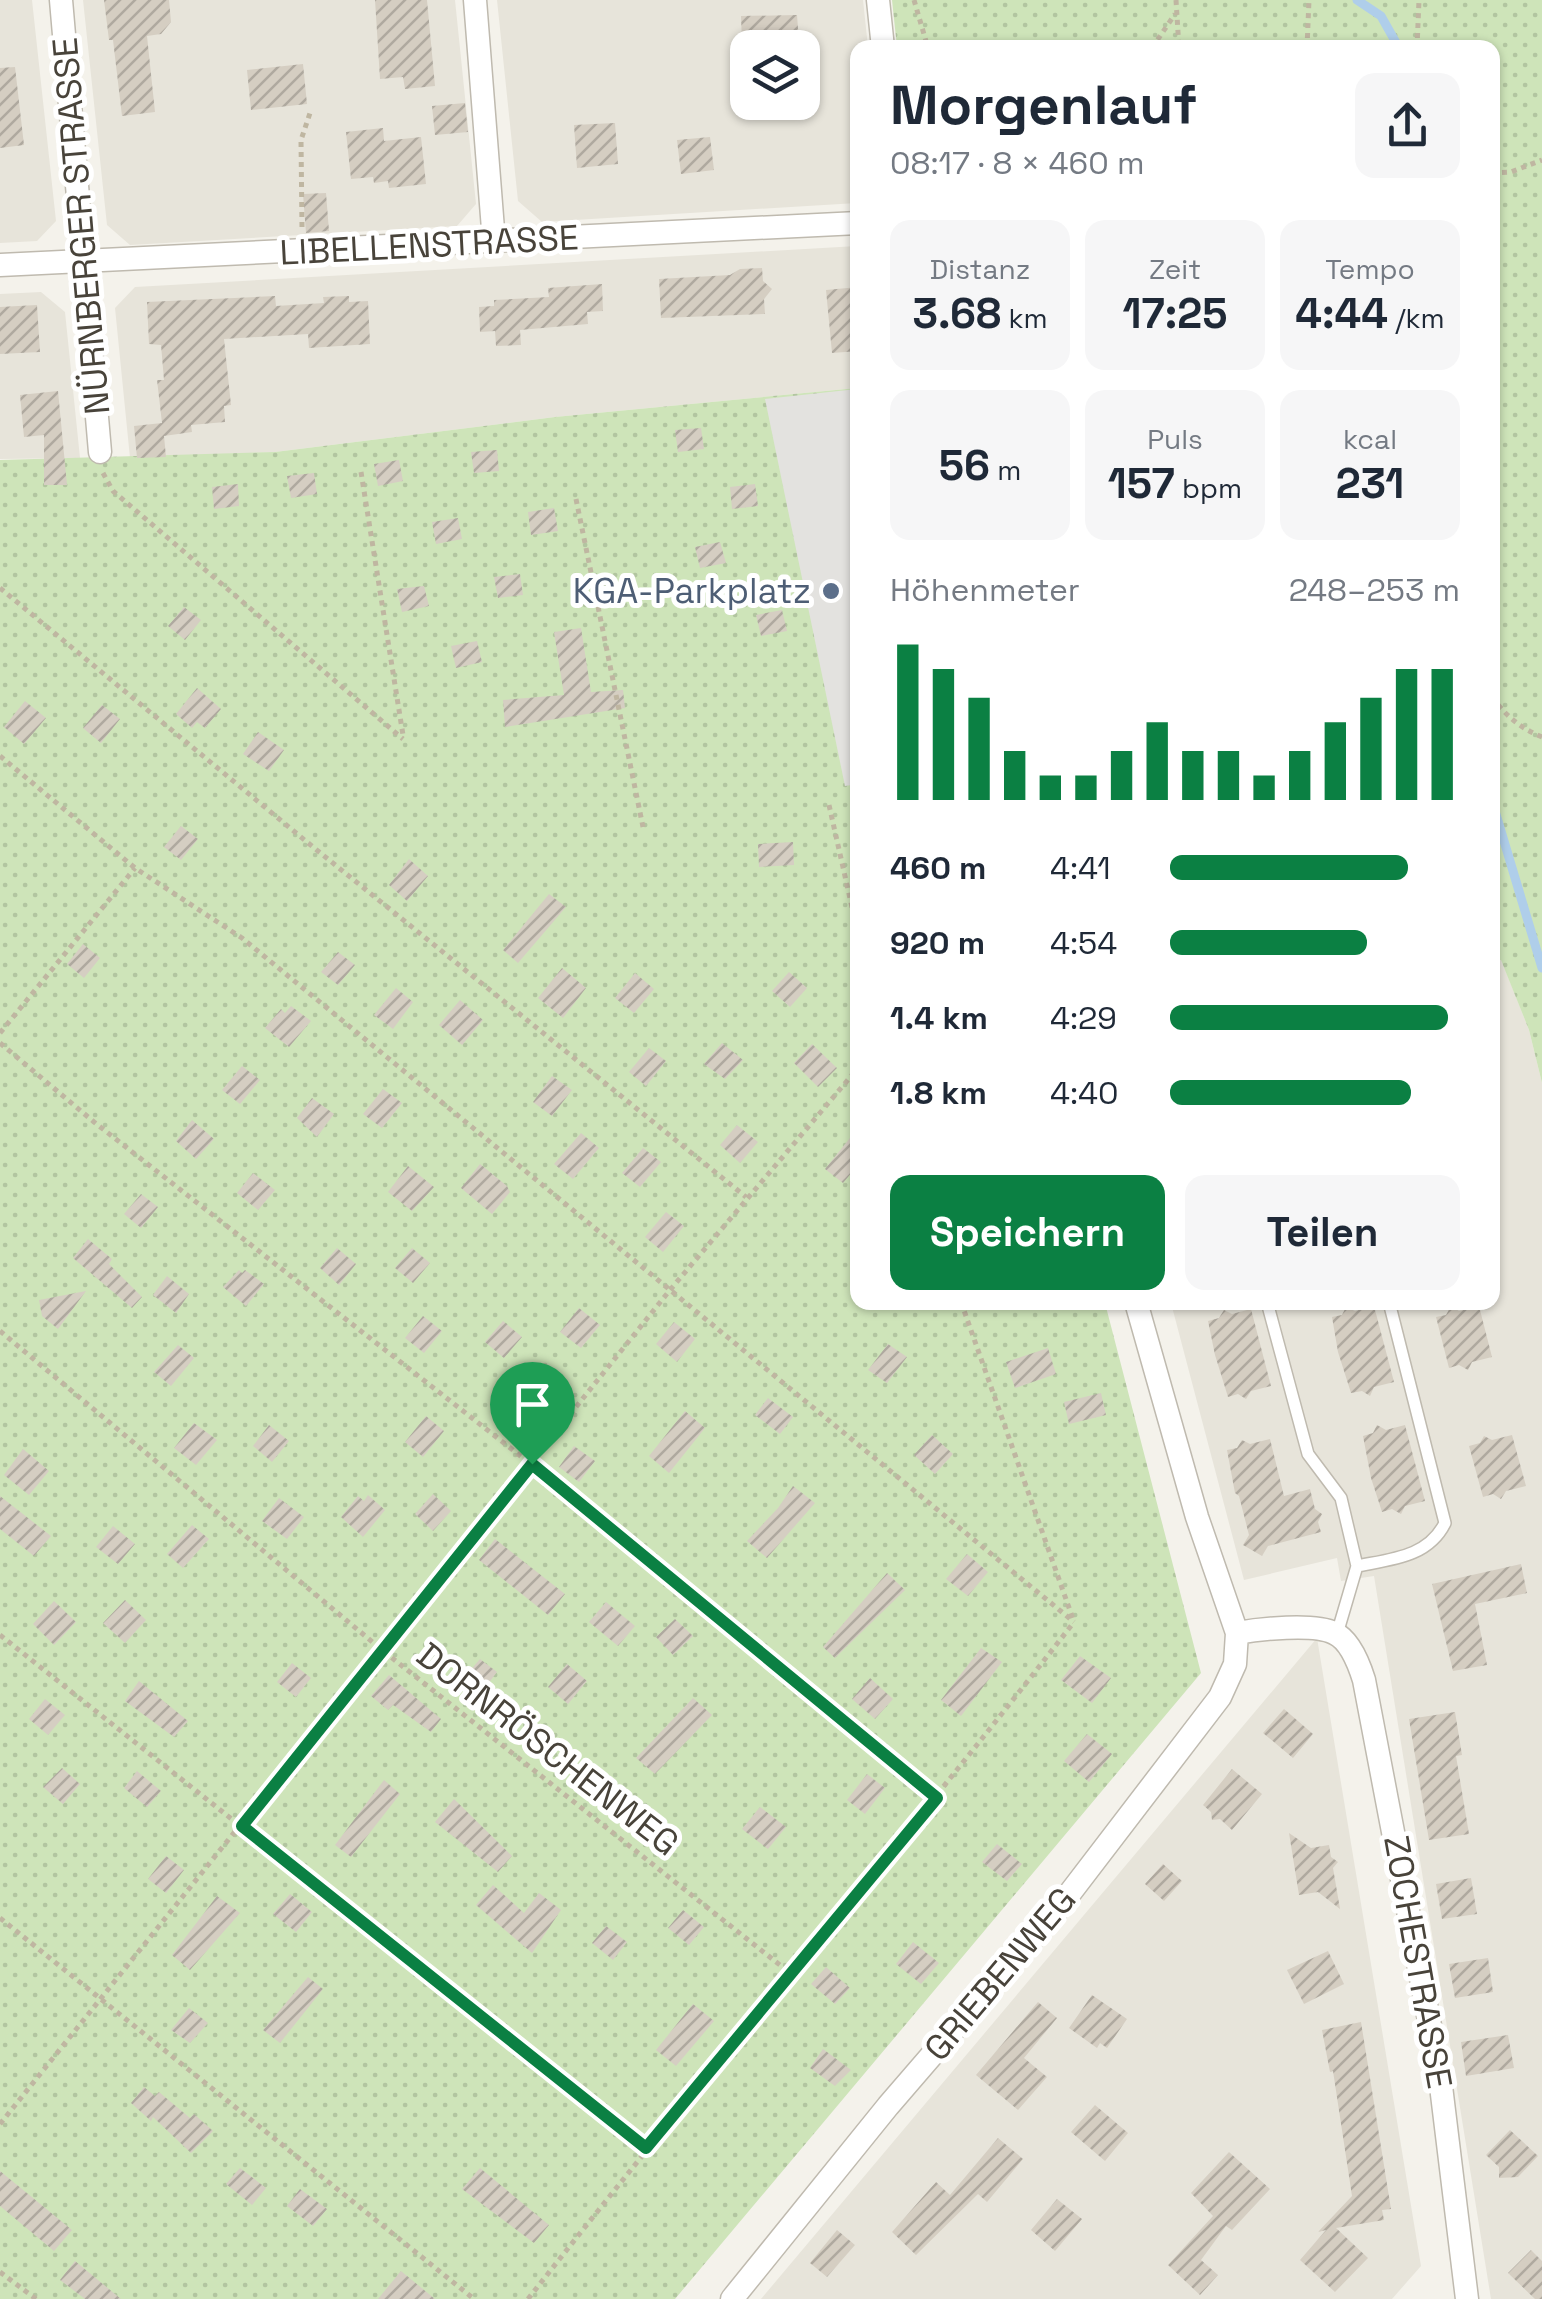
<!DOCTYPE html>
<html lang="de">
<meta charset="utf-8">
<style>
:root{--surface:#fff;--page:#f6f6f7;--text:#1f2937;--muted:#747a83;--accent:#0b8043}
body{margin:0;font-family:"Space Grotesk",sans-serif;background:var(--page);color:var(--text);height:100vh;display:flex;flex-direction:column;font-size:38px;white-space:nowrap}
*{box-sizing:border-box;margin:0}
p{font-size:32px;color:var(--muted)}
.icon{flex:none;width:55px;height:55px;fill:none;stroke:currentColor;stroke-width:2;stroke-linecap:round;stroke-linejoin:round}
.map{position:relative;flex:1;overflow:hidden}
.panel{position:absolute;left:850px;top:40px;width:650px;height:1270px;display:flex;flex-direction:column;background:var(--surface);border-radius:20px;box-shadow:0 2px 8px #0004}
.panel>*{flex:none}
.controls{position:absolute;left:730px;top:30px;display:grid;gap:20px}
.controls a{display:grid;place-items:center;width:90px;height:90px;border-radius:20px;background:var(--surface);box-shadow:0 2px 8px #0004;font-size:50px}
.pin{position:absolute;display:grid;place-items:center;width:85px;height:85px;color:#fff;margin:-102px -42px;border-radius:50% 50% 50% 0;rotate:-45deg;box-shadow:0 0 10px #0007}
.pin .icon{rotate:45deg}
.round{display:grid;place-items:center;flex:none;width:105px;height:105px;border-radius:20px;background:var(--page)}
.headline{display:flex;align-items:center;justify-content:space-between;height:170px;padding:0 40px}
h1{font-size:55px;font-weight:800;line-height:75px}
.metrics{display:grid;grid-template-columns:repeat(3,1fr);gap:15px;height:170px;padding:10px 40px}
.metrics div{display:grid;align-content:center;border-radius:20px;background:var(--page);text-align:center}
.metrics b{font-size:42px;font-weight:800}
.metrics small{font-size:28px;font-weight:400}
.metrics p{font-size:28px}
.chart{height:280px;padding:20px 40px}
.chart p{display:flex;justify-content:space-between}
.chart svg{width:100%;height:180px;margin-top:10px;stroke:var(--accent);stroke-width:6}
.cta{display:flex;gap:20px;margin-top:auto;padding:20px 40px}
.cta a{flex:1;height:115px;border-radius:20px;background:var(--accent);color:#fff;font-size:40px;font-weight:800;line-height:115px;text-align:center}
.cta a+a{background:var(--page);color:var(--text)}
ul{padding:0 40px;list-style:none;font-size:32px}
li{display:grid;grid-template-columns:160px 120px 1fr;align-items:center;height:75px}
li i{height:25px;border-radius:12px;background:var(--accent)}
.map>svg:first-child{display:block}
</style>
<div class="map">
<svg width="1542" height="2299" viewBox="0 0 1542 2299">
<defs>
<pattern id="grass-dots" width="8" height="8" patternUnits="userSpaceOnUse" patternTransform="scale(2.5)"><rect width="8" height="8" fill="#cee4b9"/><path d="M2 2h.1M6 6h.1" fill="none" stroke="#b2c5a0" stroke-width="1.8" stroke-linecap="round"/></pattern>
<pattern id="building-hatch" width="6" height="6" patternUnits="userSpaceOnUse" patternTransform="scale(2.5)"><rect width="6" height="6" fill="#d5cec2"/><path d="M-1 1l2-2M0 6l6-6M5 7l2-2" fill="none" stroke="#afa99f"/></pattern>
</defs>
<rect width="100%" height="100%" fill="#f4f2eb"/>
<!-- residential -->
<path fill="#e7e4da" fill-rule="evenodd" d="M0,0H32L56,221L37,241L0,243Z
M83,0H455L476,204L457,226L130,245L107,225Z
M497,0H863L868,47L858,48L857,203L542,222L518,201ZM748,48H802V102H748Z
M857,246V388L555,417L275,452L130,458L115,308L135,287Z
M41,292L65,312L80,458L0,459V294Z
M1501,959L1529,1030L1542,1083V2299H1491L1374,1576L1341,1581L1337,1558L1244,1580L1171,1303L1492,1302V961Z
M1317,1638L1421,2266L1392,2299H761Z"/>
<!-- grass -->
<path fill="url(#grass-dots)" d="M892,0H1542V1083L1529,1030L1501,960L1492,961V48L897,47Z
M857,388L858,1302L1105,1303L1201,1673L675,2299H0V460L275,452L555,417Z"/>
<!-- parking -->
<path fill="#e3e2df" d="M857,389L858,784L845,786L765,399Z"/>
<g fill="none" stroke-linecap="round" stroke-linejoin="round">
<!-- stream -->
<path stroke="#afceea" stroke-width="9" d="M1357,0L1381,16L1399,48
M1492,801L1542,968"/>
</g>
<!-- building -->
<path fill="url(#building-hatch)" d="M104,0H169L171,22L161,34L147,36L155,112L122,116L113,40H109Z
M375,0H427L435,86L405,89L403,77L380,79Z
M797,15L799,41L742,43L741,16Z
M303,64L307,104L251,110L247,70Z
M15,67L24,145L0,148V68Z
M465,103L468,132L435,135L432,106Z
M615,123L618,164L577,168L574,125Z
M383,128L384,141L421,137L426,184L389,188L388,181L374,183L373,177L351,179L346,132Z
M710,137L714,170L681,174L677,140Z
M326,193L329,231L306,233L303,194Z
M762,268L763,281L772,289L764,299L765,314L661,318L659,279L730,275L740,269Z
M602,284L603,311L587,312L588,324L520,330L521,345L496,346L495,331L480,332L479,307L494,306V300L549,297L548,288Z
M858,287V351L832,353L826,290Z
M275,296L276,306L324,303L323,297L349,296V302L368,301L370,344L309,348L308,334L224,339L231,405L224,406L225,422L191,425L192,432L164,436L166,457L137,458L134,426L162,423L157,380H164L161,345L149,344L147,302Z
M37,305L40,352L0,354V307Z
M58,391L67,485H44V435L24,437L20,395Z
M701,428L704,449L678,452L675,430Z
M497,450L499,471L474,473L471,452Z
M399,460L403,481L378,486L374,464Z
M314,473L317,494L291,498L287,476Z
M238,484L239,506L214,509L212,487Z
M755,484L758,506L732,509L730,487Z
M554,508L558,531L531,535L528,512Z
M458,518L462,539L436,544L432,522Z
M720,542L726,563L700,568L695,547Z
M520,574L523,595L498,598L494,577Z
M424,586L429,606L402,612L397,589Z
M184,607L201,620L185,640L168,626Z
M782,610L787,631L761,636L756,615Z
M581,628L591,692L623,690L625,708L505,727L503,700L564,695L554,632Z
M477,641L482,662L456,668L451,646Z
M197,688L221,709L205,728L197,722L192,728L176,714Z
M25,701L46,718L24,744L4,727Z
M102,705L120,719L101,743L83,728Z
M258,732L284,750L269,771L243,754Z
M181,826L198,839L181,860L164,847Z
M793,842L794,865L759,867L758,844Z
M409,859L428,876L407,901L389,885Z
M549,894L566,907L518,963L503,950Z
M83,944L100,958L84,978L67,964Z
M338,952L355,965L338,985L321,972Z
M562,968L586,988L563,1018L538,998Z
M789,972L807,988L790,1007L772,991Z
M635,973L654,989L634,1013L615,998Z
M396,988L413,1002L393,1029L374,1015Z
M460,1000L483,1020L462,1045L439,1025Z
M291,1006L311,1021L289,1047L265,1028L281,1009L285,1013Z
M722,1043L743,1060L725,1079L704,1064Z
M812,1044L837,1068L818,1087L794,1063Z
M649,1048L666,1061L646,1086L629,1072Z
M242,1066L260,1080L240,1104L222,1090Z
M552,1076L572,1090L552,1116L533,1102Z
M383,1089L402,1103L382,1128L363,1114Z
M312,1098L334,1114L317,1137L297,1118Z
M192,1120L214,1139L196,1159L176,1141Z
M737,1125L758,1142L740,1163L720,1145Z
M858,1128V1165L843,1183L825,1169Z
M581,1133L599,1148L573,1179L554,1164Z
M643,1148L661,1162L640,1187L622,1173Z
M480,1164L507,1186L510,1192L492,1214L461,1188Z
M408,1166L434,1187L412,1211L388,1192Z
M253,1173L275,1190L258,1210L237,1193Z
M141,1194L158,1207L141,1228L124,1214Z
M666,1212L684,1226L663,1252L645,1237Z
M88,1239L112,1259L109,1264L142,1297L132,1308L73,1258Z
M337,1248L356,1264L339,1285L320,1268Z
M412,1248L430,1263L413,1283L395,1268Z
M239,1270L242,1273L245,1270L264,1284L246,1306L223,1287Z
M167,1276L189,1294L176,1313L153,1295Z
M86,1291L58,1329L42,1316L39,1300Z
M1374,1306L1394,1382L1374,1387L1370,1396L1362,1391L1351,1393L1338,1352L1332,1317L1342,1315L1346,1307L1355,1311Z
M1451,1306L1459,1311L1479,1306L1492,1357L1472,1362L1468,1370L1459,1365L1449,1368L1436,1317L1446,1315Z
M579,1308L600,1325L581,1348L560,1332Z
M1251,1309L1271,1386L1251,1391L1246,1399L1238,1394L1228,1397L1215,1355L1208,1321L1219,1318L1224,1310L1232,1314Z
M423,1316L442,1331L424,1353L405,1338Z
M503,1321L522,1337L504,1358L485,1342Z
M674,1322L695,1339L677,1362L656,1344Z
M888,1344L907,1357L887,1383L868,1370Z
M178,1345L194,1358L171,1386L154,1372Z
M1048,1348L1056,1374L1015,1388L1006,1362Z
M1101,1393L1106,1415L1069,1424L1064,1402Z
M768,1398L793,1417L780,1434L755,1415Z
M685,1411L705,1428L669,1473L649,1456Z
M426,1416L444,1431L423,1457L405,1442Z
M194,1423L217,1440L196,1465L174,1448Z
M269,1425L289,1441L272,1462L253,1446Z
M1377,1425L1386,1430L1405,1425L1425,1501L1405,1506L1401,1514L1392,1509L1382,1512L1371,1478L1363,1436L1373,1433Z
M932,1435L953,1454L935,1474L914,1455Z
M1512,1435L1526,1486L1506,1491L1501,1499L1493,1494L1483,1497L1469,1446L1480,1443L1484,1436L1492,1440Z
M1270,1439L1284,1496L1310,1489L1315,1509L1322,1514L1318,1522L1321,1532L1268,1546L1262,1556L1243,1545L1249,1535L1239,1496L1235,1493L1227,1450L1237,1448L1242,1440L1250,1444Z
M574,1446L595,1461L579,1482L559,1467Z
M23,1449L49,1471L29,1495L4,1475Z
M793,1486L815,1503L767,1558L747,1541L778,1508Z
M433,1494L451,1511L433,1531L415,1514Z
M368,1495L385,1510L363,1537L341,1517L358,1496L364,1501Z
M0,1496L51,1536L34,1556L0,1529Z
M279,1498L304,1517L287,1539L262,1521Z
M192,1525L209,1539L183,1568L167,1554Z
M113,1526L135,1544L118,1564L96,1547Z
M495,1539L565,1594L548,1615L479,1560Z
M967,1554L988,1572L968,1596L946,1579Z
M1521,1564L1527,1593L1475,1604L1487,1665L1453,1671L1432,1584Z
M887,1573L905,1590L835,1658L823,1647Z
M125,1600L146,1620L125,1643L103,1623Z
M54,1601L76,1622L54,1645L33,1624Z
M606,1602L635,1626L618,1646L589,1622Z
M675,1619L693,1636L673,1655L656,1637Z
M981,1648L1002,1662L961,1716L941,1700Z
M1080,1656L1111,1678L1092,1703L1061,1680Z
M480,1659L497,1672L481,1693L463,1679Z
M292,1663L311,1678L296,1697L277,1682Z
M567,1664L587,1681L568,1704L548,1687Z
M389,1675L441,1719L431,1732L393,1705L388,1710L371,1696Z
M870,1678L893,1699L875,1719L852,1699Z
M139,1681L188,1721L174,1737L125,1701Z
M693,1698L712,1715L655,1774L636,1758Z
M45,1699L65,1715L48,1735L29,1719Z
M1284,1709L1313,1734L1293,1758L1263,1733Z
M1455,1712L1462,1755L1456,1756L1469,1834L1429,1840L1409,1719Z
M1087,1734L1112,1754L1089,1782L1064,1761Z
M62,1768L80,1784L63,1804L43,1787Z
M1232,1769L1262,1794L1232,1830L1220,1819L1212,1820L1211,1812L1203,1805Z
M137,1771L161,1791L147,1807L124,1788Z
M867,1774L885,1788L865,1814L847,1800Z
M384,1780L400,1794L351,1857L335,1845Z
M454,1799L512,1856L498,1872L435,1822Z
M760,1807L786,1827L768,1849L742,1829Z
M1289,1833L1311,1848L1329,1845L1331,1857L1338,1862L1333,1868L1340,1909L1318,1892L1299,1895Z
M997,1844L1022,1864L1007,1881L982,1862Z
M166,1856L184,1870L166,1893L148,1879Z
M1163,1864L1182,1881L1164,1901L1145,1884Z
M1471,1878L1477,1914L1442,1919L1436,1884Z
M493,1885L524,1913L539,1893L561,1910L532,1953L476,1905Z
M290,1894L312,1912L296,1932L273,1914Z
M217,1896L240,1913L190,1970L172,1955Z
M683,1910L704,1927L689,1945L668,1928Z
M606,1926L627,1942L613,1960L592,1943Z
M913,1942L939,1963L921,1984L896,1964Z
M1328,1951L1344,1984L1304,2004L1287,1970Z
M1488,1958L1493,1992L1455,1998L1449,1964Z
M826,1967L850,1988L835,2004L811,1984Z
M308,1977L323,1989L280,2043L263,2030Z
M1092,1995L1127,2019L1107,2048L1100,2043L1097,2048L1069,2028Z
M1038,2002L1057,2018L1024,2058L1047,2077L1018,2110L976,2075Z
M693,2004L714,2021L676,2066L656,2050Z
M189,2008L208,2023L190,2043L171,2030Z
M1361,2022L1391,2209L1382,2210L1384,2220L1336,2228L1368,2258L1335,2292L1300,2260L1326,2230L1318,2232L1352,2196L1333,2071L1330,2072L1322,2030Z
M1508,2035L1514,2068L1466,2076L1461,2042Z
M823,2049L851,2070L835,2086L810,2068Z
M144,2087L155,2096L159,2092L190,2118L194,2114L213,2131L191,2153L153,2117L151,2121L131,2103Z
M1095,2105L1128,2133L1105,2161L1071,2132Z
M1510,2130L1538,2156L1518,2177L1499,2178V2167L1486,2155Z
M998,2138L1023,2159L987,2202L978,2194L916,2255L892,2232L936,2182L950,2195Z
M1229,2152L1270,2189L1232,2230L1226,2226L1201,2260L1218,2275L1200,2295L1168,2265L1213,2216L1191,2193Z
M240,2168L266,2188L252,2205L226,2184Z
M480,2168L549,2225L534,2243L462,2189Z
M0,2171L72,2230L54,2251L0,2206Z
M300,2189L327,2209L313,2226L287,2206Z
M1057,2199L1082,2219L1055,2251L1031,2230Z
M837,2230L855,2245L827,2277L810,2263Z
M1531,2250L1542,2261V2299H1535L1508,2273Z
M75,2261L121,2299H85L60,2280Z
M401,2271L435,2299H378Z"/>
<g fill="none" stroke-linecap="round" stroke-linejoin="round">
<!-- service casing -->
<g stroke="#bfbaaf" stroke-width="14">
<path id="service" d="M1267,1302L1308,1454L1341,1498L1357,1566L1337,1634
M1357,1566C1392,1559 1428,1557 1445,1523L1389,1302"/>
</g>
<!-- minor casing -->
<g stroke="#bfbaaf" stroke-width="25">
<path id="minor" d="M61,0L100,452
M475,0L494,242
M878,0L883,48
M0,265L858,223
M1237,1633C1259,1629 1314,1623 1334,1633C1350,1640 1359,1664 1364,1680L1440,2078L1467,2299
M732,2299L888,2106L1057,1910L1220,1697L1235,1664L1237,1633L1197,1517L1136,1302"/>
</g>
<!-- path -->
<path stroke="#bfb6a1" stroke-width="5" stroke-dasharray="5 5" stroke-linecap="butt" d="M914,0L928,48
M1176,0L1179,48
M1152,48L1175,14
M1307,48L1309,0
M1417,48L1419,0
M1492,173L1511,172L1542,160
M302,227L301,140L310,113
M361,472L403,735
M103,473L113,491L403,739
M576,499L643,827
M0,588L313,847L746,1197
M1492,697C1506,716 1520,728 1542,737
M0,756L135,868L242,938L1074,1622
M829,805L858,934
M0,1033L135,868
M0,1043L94,1122L532,1465L937,1797
M961,1302L1073,1619
M0,1331L382,1650L790,1973
M0,1635L647,2149
M0,1918L474,2299
M0,2124L670,1290L858,1068
M0,2272L36,2299
M528,2299C707,2071 896,1851 1074,1622"/>
<!-- service -->
<use href="#service" stroke="#fff" stroke-width="11"/>
<!-- minor -->
<use href="#minor" stroke="#fff" stroke-width="22"/>
</g>
<g fill="none" stroke-linecap="round" stroke-linejoin="round">
<!-- route casing -->
<g stroke="#fff" stroke-width="20">
<path id="route" d="M532,1464L937,1798L646,2148L242,1826Z"/>
</g>
<!-- route -->
<use href="#route" stroke="#0b8043" stroke-width="12"/>
</g>
<!-- markers -->
<circle fill="#5c6f8a" stroke="#fff" stroke-width="4" cx="831" cy="591" r="10"/>
<g text-anchor="middle" stroke-width="10" stroke-linejoin="round" paint-order="stroke">
<!-- street labels -->
<g font-size="35" fill="#48433a" stroke="#fff">
<text transform="translate(81 226) rotate(-95)" y="12">NÜRNBERGER STRASSE</text>
<text transform="translate(429 245) rotate(-3)" y="12">LIBELLENSTRASSE</text>
<text transform="translate(548 1749) rotate(38)" y="12">DORNRÖSCHENWEG</text>
<text transform="translate(1418 1962) rotate(80)" y="12">ZOCHESTRASSE</text>
<text transform="translate(1000 1974) rotate(-50)" y="12">GRIEBENWEG</text>
</g>
<!-- service labels -->
<g font-size="35" fill="#4e5e75" stroke="#fff" text-anchor="end">
<text x="811" y="603">KGA-Parkplatz</text>
</g>
</g>
</svg>
<div class="controls">
<a><svg class="icon" aria-label="layers" viewBox="0 0 24 24"><path d="M12 4l9 5-9 5-9-5zM3 14l9 5 9-5"/></svg></a>
</div>
<div class="pin" style="left:532px;top:1464px;background:#1e9e55"><svg class="icon" aria-label="arrive" viewBox="0 0 24 24"><path d="M6 21V4h12l-3 4 3 4H6"/></svg></div>
<section class="panel">
<div class="headline"><div><h1>Morgenlauf</h1><p>08:17 · 8 × 460 m</p></div><a class="round"><svg class="icon" aria-label="share" viewBox="0 0 24 24"><path d="M12 15V3M7 8l5-5 5 5M5 13v7h14v-7"/></svg></a></div>
<div class="metrics">
<div><p>Distanz</p><b>3.68<small> km</small></b></div>
<div><p>Zeit</p><b>17:25</b></div>
<div><p>Tempo</p><b>4:44<small> /km</small></b></div>
</div>
<div class="metrics">
<div><b>56<small> m</small></b></div>
<div><p>Puls</p><b>157<small> bpm</small></b></div>
<div><p>kcal</p><b>231</b></div>
</div>
<div class="chart"><p><span>Höhenmeter</span>248–253 m</p>
<svg viewBox="0 0 160 44" preserveAspectRatio="none"><path d="M5 44V6M15 44V12M25 44V19M35 44V32M45 44V38M55 44V38M65 44V32M75 44V25M85 44V32M95 44V32M105 44V38M115 44V32M125 44V25M135 44V19M145 44V12M155 44V12"/></svg>
</div>
<ul>
<li><b>460 m</b>4:41<i style="width:82%"></i></li>
<li><b>920 m</b>4:54<i style="width:68%"></i></li>
<li><b>1.4 km</b>4:29<i style="width:96%"></i></li>
<li><b>1.8 km</b>4:40<i style="width:83%"></i></li>
</ul>
<div class="cta"><a>Speichern</a><a>Teilen</a></div>
</section>
</div>
